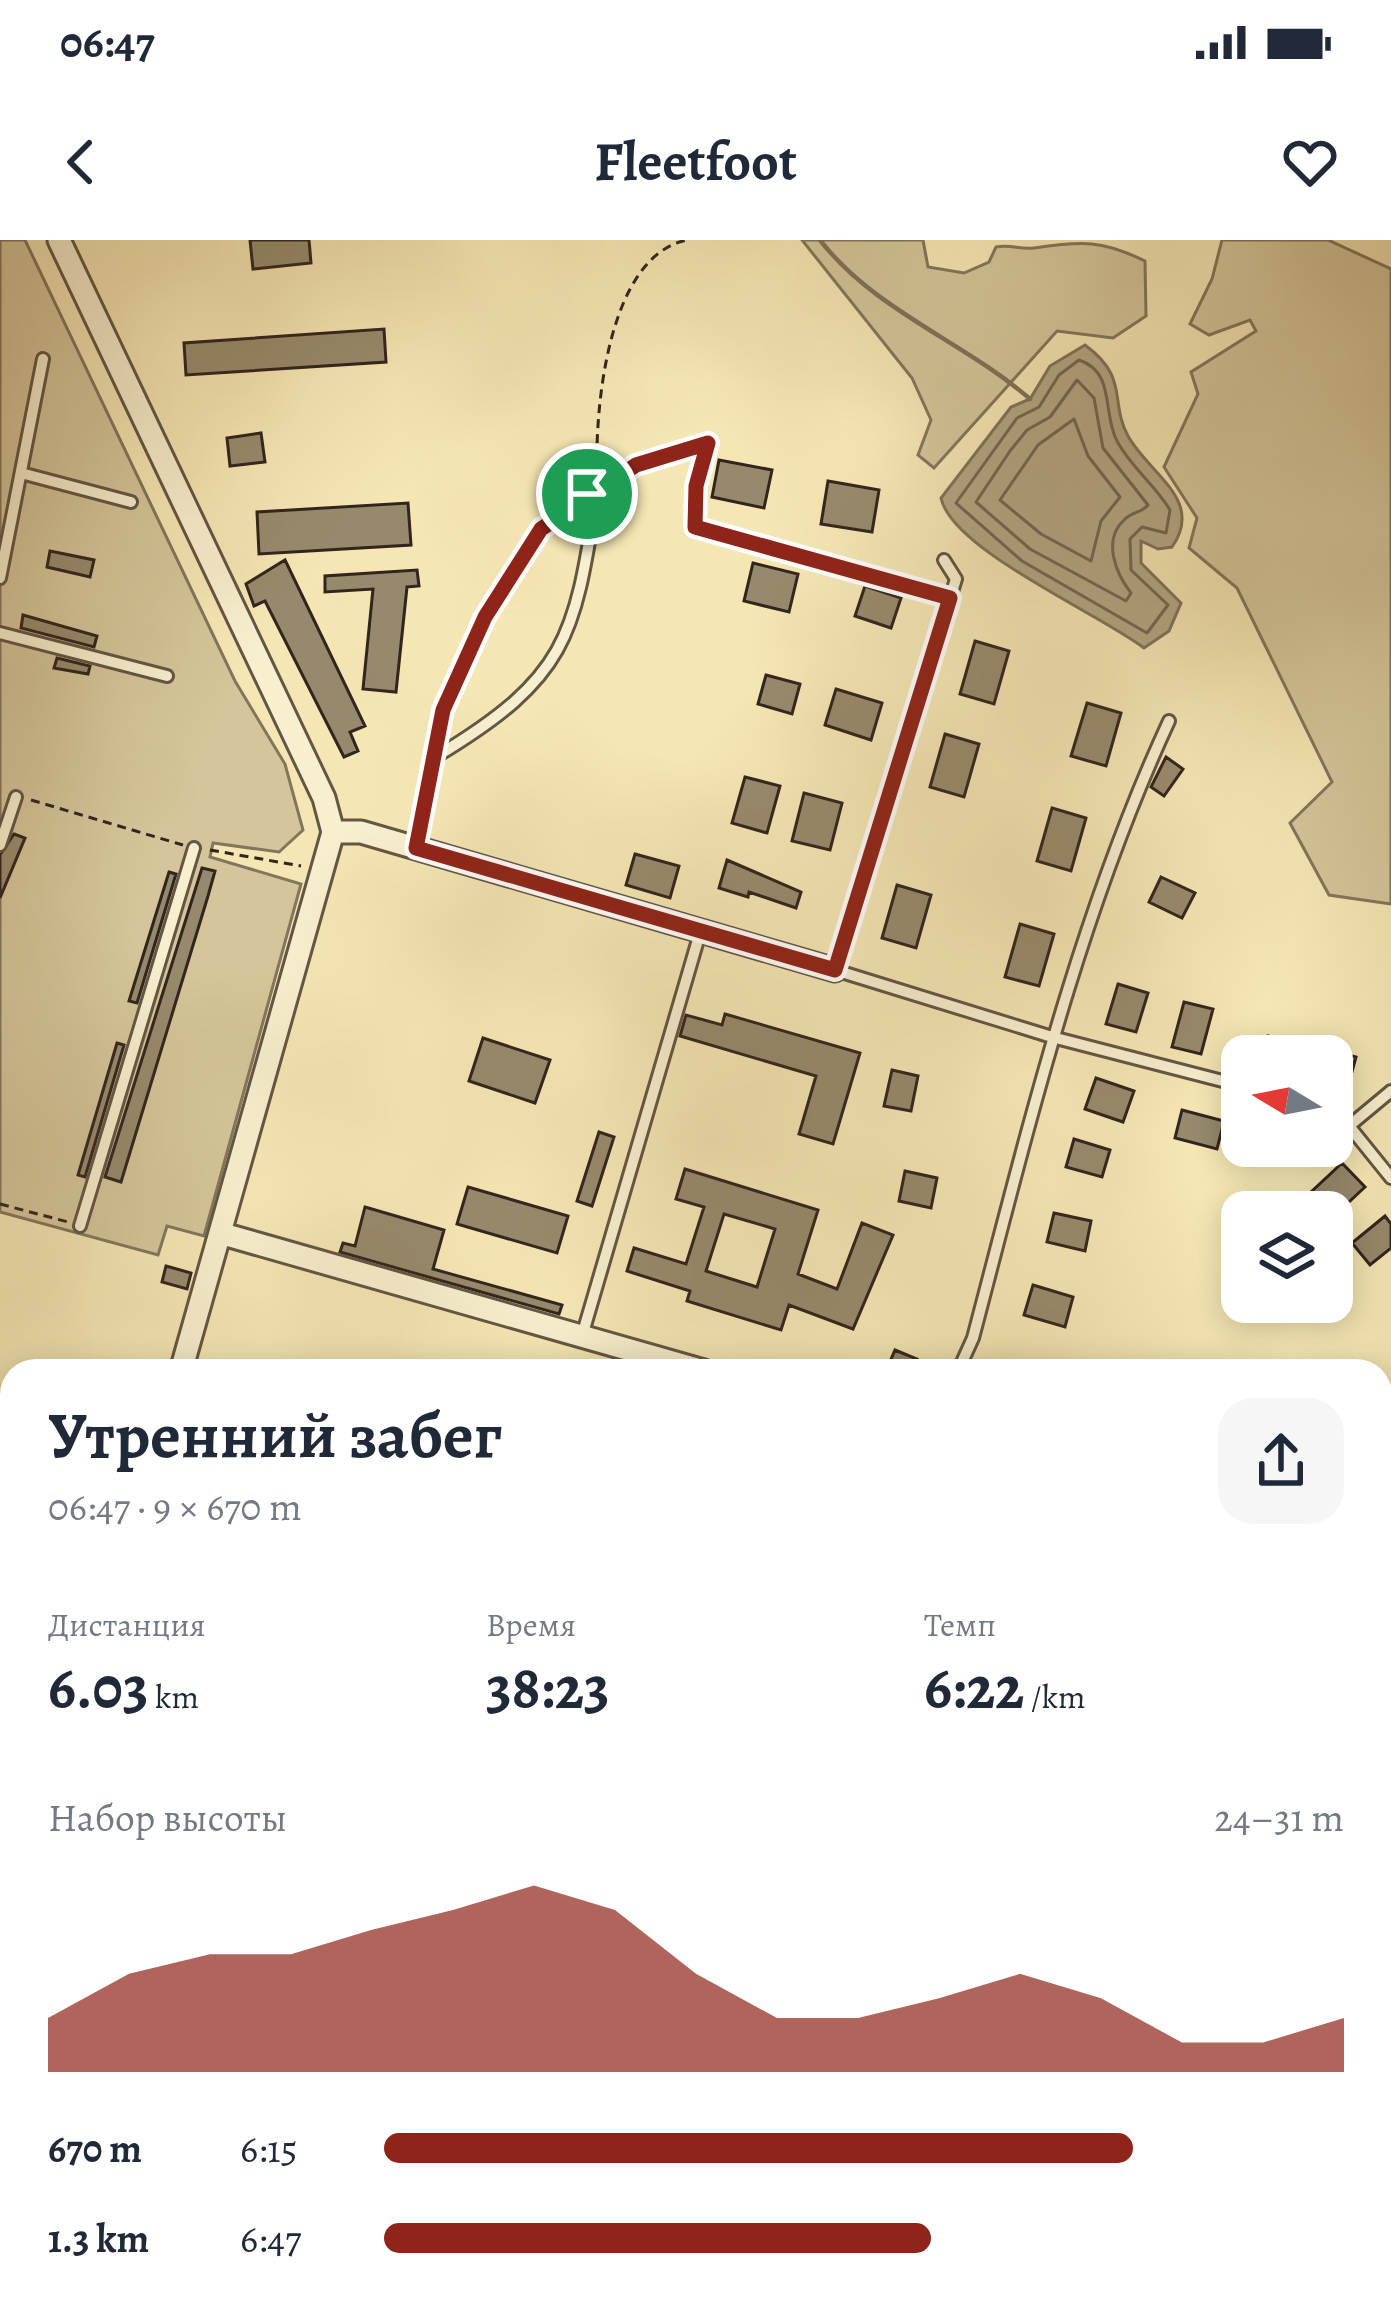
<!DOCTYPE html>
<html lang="ru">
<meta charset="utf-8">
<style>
:root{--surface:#fff;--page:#f6f6f7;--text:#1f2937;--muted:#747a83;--accent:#8f2418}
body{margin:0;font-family:Alegreya,serif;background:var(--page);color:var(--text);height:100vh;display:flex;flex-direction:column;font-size:45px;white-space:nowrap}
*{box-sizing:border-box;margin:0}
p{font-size:39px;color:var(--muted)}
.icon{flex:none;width:66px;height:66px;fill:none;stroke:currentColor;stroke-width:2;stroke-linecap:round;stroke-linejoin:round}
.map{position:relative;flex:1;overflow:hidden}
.details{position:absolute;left:0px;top:1119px;width:1392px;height:951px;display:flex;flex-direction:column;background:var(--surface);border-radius:36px 36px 0 0;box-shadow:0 6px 30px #0003}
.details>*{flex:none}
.needle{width:78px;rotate:280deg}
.tools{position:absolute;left:1221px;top:795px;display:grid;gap:24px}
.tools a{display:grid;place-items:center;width:132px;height:132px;border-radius:24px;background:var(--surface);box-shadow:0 6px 30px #0003;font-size:60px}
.pin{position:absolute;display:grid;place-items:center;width:102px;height:102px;color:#fff;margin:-51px;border:6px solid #fff;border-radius:50%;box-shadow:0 3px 12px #0007}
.round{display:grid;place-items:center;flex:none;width:126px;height:126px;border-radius:36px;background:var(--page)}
.overview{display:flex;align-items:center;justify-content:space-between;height:204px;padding:0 48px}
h1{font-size:66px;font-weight:600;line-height:90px}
.stats{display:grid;grid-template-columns:repeat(3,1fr);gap:18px;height:204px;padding:12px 48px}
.stats div{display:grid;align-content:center}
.stats b{font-size:60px;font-weight:600}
.stats small{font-size:33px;font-weight:400}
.stats p{font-size:33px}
.chart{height:336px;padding:24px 48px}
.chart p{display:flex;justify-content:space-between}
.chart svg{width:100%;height:216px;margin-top:12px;fill:var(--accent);opacity:.7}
ul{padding:0 48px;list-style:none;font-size:39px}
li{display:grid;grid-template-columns:192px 144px 1fr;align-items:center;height:90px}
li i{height:30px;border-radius:15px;background:var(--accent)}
.status{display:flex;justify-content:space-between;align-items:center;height:84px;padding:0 60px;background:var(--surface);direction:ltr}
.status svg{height:33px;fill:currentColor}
header{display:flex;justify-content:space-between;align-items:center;height:156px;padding:0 48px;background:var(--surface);font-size:54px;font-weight:600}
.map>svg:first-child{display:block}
</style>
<div class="status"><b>06:47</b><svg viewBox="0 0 49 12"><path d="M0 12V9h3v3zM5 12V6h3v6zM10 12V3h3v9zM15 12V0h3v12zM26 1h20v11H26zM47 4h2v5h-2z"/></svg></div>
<header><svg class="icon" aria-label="back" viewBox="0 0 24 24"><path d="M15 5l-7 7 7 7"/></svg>Fleetfoot<svg class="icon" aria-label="heart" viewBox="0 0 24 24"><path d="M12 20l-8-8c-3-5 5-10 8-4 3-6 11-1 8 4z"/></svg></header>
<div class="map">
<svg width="1391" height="2068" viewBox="0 0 1391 2068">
<rect width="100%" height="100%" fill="#f5e7b4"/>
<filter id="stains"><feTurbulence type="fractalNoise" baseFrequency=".00167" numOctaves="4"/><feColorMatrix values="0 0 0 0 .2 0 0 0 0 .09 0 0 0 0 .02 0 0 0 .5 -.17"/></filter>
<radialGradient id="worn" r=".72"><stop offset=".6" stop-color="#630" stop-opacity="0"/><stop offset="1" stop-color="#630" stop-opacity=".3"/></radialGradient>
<!-- green -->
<path fill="#d4c69a" stroke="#83765c" stroke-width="3" d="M0,0H25L235,441L285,524L303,590L279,612L213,603L210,617L301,644L204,996L167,986L158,1015L0,972Z
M802,0H923L928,27L964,33L989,22L996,7C1011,4 1020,10 1034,8C1083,1 1102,0 1145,21L1146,76L1113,98L1057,91L934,228L918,215L931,180L912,138Z
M1222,0H1328L1391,29V664L1329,655L1290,583L1332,542L1237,348L1189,308L1197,278L1164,227L1198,154L1191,132L1256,91L1250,80L1209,95L1190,84L1212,39Z
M1380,1354L1391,1357V1535L1380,1531Z
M1391,1618V2068H482L490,2058H1380V1619Z"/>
<!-- water -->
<path fill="#b3a581" stroke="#7f7259" stroke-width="3" d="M1085,105C1130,138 1109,161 1128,196C1149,234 1205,260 1172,307L1158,309L1141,301V323L1181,363L1169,391L1144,408C1100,374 952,310 941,258L1011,167L1030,159L1050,126Z"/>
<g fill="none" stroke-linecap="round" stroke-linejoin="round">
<!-- shore -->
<path stroke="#726550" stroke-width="3" d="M1079,120C1116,132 1102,174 1117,201C1130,226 1155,245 1170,270L1166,293L1142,287L1130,299L1131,330L1168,365L1147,393L1022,321L956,263L1017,178L1039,167L1059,135Z
M1077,140L1094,158L1103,208L1148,265C1142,273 1133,271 1124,280C1102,300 1116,334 1131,353L1126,361L1030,309L976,262L1010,211L1027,190L1050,177Z
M1074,179L1088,216L1120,257L1101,281L1091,321L1041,294L1000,260L1038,205Z"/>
<!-- stream -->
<path stroke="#7f7259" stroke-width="4.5" d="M820,0C875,71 963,101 1030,159"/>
</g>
<!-- building -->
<path fill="#978a6c" stroke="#32251e" stroke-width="3" fill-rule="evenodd" d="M250,0H309L311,23L253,29Z
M384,89L386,122L186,135L184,103Z
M261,193L265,222L230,226L227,198Z
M719,220L772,230L764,268L712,257Z
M828,241L879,250L872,292L821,284Z
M408,263L411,305L259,314L257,272Z
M50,311L94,320L90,337L47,327Z
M285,320L365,486L350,492L358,511L344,517L265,361L254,366L246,344Z
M753,323L798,334L789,372L744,361Z
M417,330L419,346L407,347L396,452L363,449L373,349L325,352V336Z
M865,346L901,358L891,388L855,376Z
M23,375L97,396L94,407L21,388Z
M975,401L1009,411L994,464L960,454Z
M57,418L90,426L88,434L54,428Z
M766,435L800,444L792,474L758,464Z
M836,449L882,463L871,500L825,485Z
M1087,463L1121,473L1106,526L1071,516Z
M945,494L979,504L964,557L930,547Z
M1166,517L1183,529L1164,556L1151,547Z
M745,537L780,546L767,593L732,583Z
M804,553L842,563L830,610L792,601Z
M1052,568L1086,578L1071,631L1037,621Z
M14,594L25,598L0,658V615Z
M635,614L679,626L670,658L626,645Z
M727,620L801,652L796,668L749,652L748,657L719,648Z
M202,628L215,631L208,656L121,942L105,937Z
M169,632L176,634L137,763L129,761Z
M1161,637L1195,653L1182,678L1149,662Z
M897,645L931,655L916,708L882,698Z
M1020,684L1054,694L1039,746L1005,737Z
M1118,744L1148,753L1136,792L1106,784Z
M1184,762L1213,769L1201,814L1172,807Z
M725,774L860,813L833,904L799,894L816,836L680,796L686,775L722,785Z
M1268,796L1294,803L1290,816H1262Z
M483,798L550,820L535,863L469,841Z
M117,803L124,805L85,937L78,935Z
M1332,810L1356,817L1346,854L1332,850Z
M892,830L918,836L911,871L884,866Z
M1096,838L1134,851L1123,882L1085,869Z
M1182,870L1224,881L1217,909L1175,898Z
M599,892L614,897L592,966L577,961Z
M1074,899L1110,910L1102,937L1066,927Z
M1342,923L1365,947L1334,976L1311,952Z
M685,929L818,970L798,1034L837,1049L862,983L893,995L853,1089L789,1065L781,1090L687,1061L690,1051L627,1031L634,1008L686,1024L704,967L676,959ZM724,974L775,989L757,1047L706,1031Z
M905,931L937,938L931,968L899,961Z
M468,947L568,976L557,1013L457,984Z
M365,967L444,990L433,1029L562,1065L559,1074L340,1012L343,1003L355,1006Z
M1054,973L1091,981L1085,1011L1047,1002Z
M1385,976L1391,984V1008L1370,1025L1352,1003Z
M166,1026L191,1033L187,1049L162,1042Z
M1033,1045L1073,1057L1065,1087L1024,1075Z
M895,1110L917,1119L912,1131H886Z"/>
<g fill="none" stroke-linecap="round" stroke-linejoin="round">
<!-- lane casing -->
<g stroke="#635644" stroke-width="16">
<path id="lane" d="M21,233L131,262
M944,320L956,339L835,730L1052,797L1242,846
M0,338L43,119
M0,393L167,436
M0,605L16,557
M416,608L437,516C571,435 574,396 598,248L636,225L708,203L696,246L695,287L950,359
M1332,877L1349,886L1391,938
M1349,886L1391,851
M80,986L194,608
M582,1096L700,693
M958,1131L973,1098C1028,889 1078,678 1169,481
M1380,1239L1391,1229
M1380,1346L1391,1350"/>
</g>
<!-- street casing -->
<g stroke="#635644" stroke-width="27">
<path id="street" d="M59,0L324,558L333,592L181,1131
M333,592H361L835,730
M223,994L704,1131
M12,1687V1685"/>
</g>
<!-- path -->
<path stroke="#32251e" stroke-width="3" stroke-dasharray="9 6" stroke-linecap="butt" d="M597,233C595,167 608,16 687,0
M440,496C447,444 505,323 544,287C555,276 570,267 582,258
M31,560L183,605
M210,610L301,626
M0,964L68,982
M0,1734L7,1706
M0,1886L12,1900
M1380,1965L1391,1957
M808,2058L813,2068
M40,2068L43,2058
M1269,2068L1270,2058"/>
<!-- lane -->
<use href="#lane" stroke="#f8efce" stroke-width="10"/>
<!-- street -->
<use href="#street" stroke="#f8efce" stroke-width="21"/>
<!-- rail casing -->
<g stroke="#32251e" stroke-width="9">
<path id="rail" d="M1380,1605H1391"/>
</g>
<!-- rail -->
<use href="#rail" stroke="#f8efce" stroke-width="4.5" stroke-dasharray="14" stroke-linecap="butt"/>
</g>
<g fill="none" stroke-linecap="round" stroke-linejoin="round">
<!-- route casing -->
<g stroke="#fff" stroke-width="24">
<path id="route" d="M708,203L696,246L695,287L950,358L835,730L416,608L443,470L485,377L541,289L636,225Z"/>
</g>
<!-- route -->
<use href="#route" stroke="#8f2418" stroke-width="15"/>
</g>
<rect width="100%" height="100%" filter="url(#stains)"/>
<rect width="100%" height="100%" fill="url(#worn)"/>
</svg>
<div class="tools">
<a><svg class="needle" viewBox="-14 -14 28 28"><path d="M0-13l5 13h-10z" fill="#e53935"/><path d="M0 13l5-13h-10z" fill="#747a83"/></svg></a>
<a><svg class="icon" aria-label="layers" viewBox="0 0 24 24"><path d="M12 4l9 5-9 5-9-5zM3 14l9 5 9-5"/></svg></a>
</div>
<div class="pin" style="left:587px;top:254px;background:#1e9e55"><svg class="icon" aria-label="arrive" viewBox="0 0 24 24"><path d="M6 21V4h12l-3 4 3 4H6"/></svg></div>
<section class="details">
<div class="overview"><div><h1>Утренний забег</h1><p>06:47 · 9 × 670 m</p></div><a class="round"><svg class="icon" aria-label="share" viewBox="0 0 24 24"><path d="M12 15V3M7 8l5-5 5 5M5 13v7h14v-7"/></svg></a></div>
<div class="stats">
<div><p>Дистанция</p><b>6.03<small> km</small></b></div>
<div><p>Время</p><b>38:23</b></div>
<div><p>Темп</p><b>6:22<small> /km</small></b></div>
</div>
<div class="chart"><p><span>Набор высоты</span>24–31 m</p>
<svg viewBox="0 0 160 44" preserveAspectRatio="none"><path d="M0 44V33L10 24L20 20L30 20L40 15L50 11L60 6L70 11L80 24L90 33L100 33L110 29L120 24L130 29L140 38L150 38L160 33V44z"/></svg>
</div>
<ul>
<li><b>670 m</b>6:15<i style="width:78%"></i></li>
<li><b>1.3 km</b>6:47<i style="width:57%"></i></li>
</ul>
</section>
</div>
